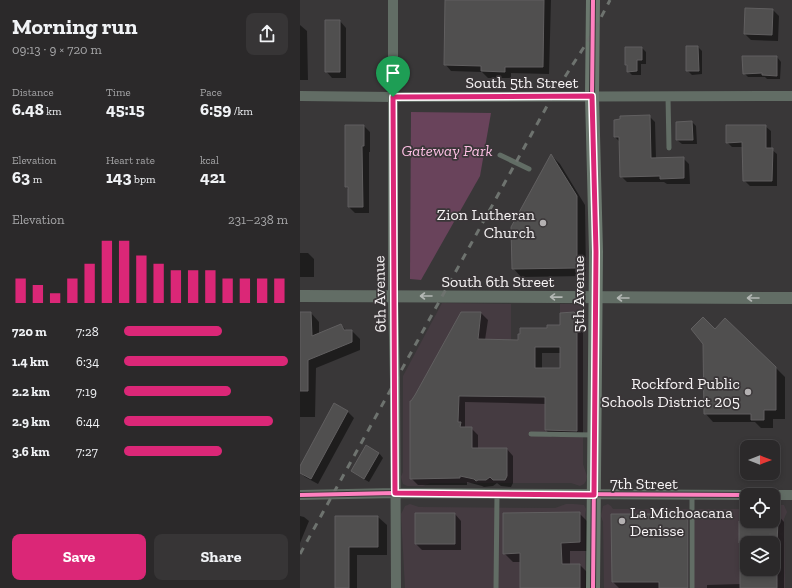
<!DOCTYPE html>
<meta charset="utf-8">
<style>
:root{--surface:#2b292a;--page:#373536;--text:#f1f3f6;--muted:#a6a6a8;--line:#474547;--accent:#db2777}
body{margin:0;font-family:"Zilla Slab",serif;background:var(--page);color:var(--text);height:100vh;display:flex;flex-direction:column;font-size:15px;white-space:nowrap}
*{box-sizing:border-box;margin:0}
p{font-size:13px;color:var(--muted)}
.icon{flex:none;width:22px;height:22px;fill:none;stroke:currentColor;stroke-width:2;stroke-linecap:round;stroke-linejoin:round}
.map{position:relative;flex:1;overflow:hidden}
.panel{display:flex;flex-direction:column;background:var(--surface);width:300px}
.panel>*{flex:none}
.needle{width:26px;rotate:90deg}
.controls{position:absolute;left:440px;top:440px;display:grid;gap:8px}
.controls a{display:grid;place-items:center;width:40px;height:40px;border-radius:8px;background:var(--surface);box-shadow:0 2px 6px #0003,0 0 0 1px var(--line);font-size:20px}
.pin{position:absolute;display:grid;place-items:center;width:34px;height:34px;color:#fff;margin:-41px -17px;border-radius:50% 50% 50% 0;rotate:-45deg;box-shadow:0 0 4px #0007}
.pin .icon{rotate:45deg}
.round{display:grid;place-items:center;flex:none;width:42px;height:42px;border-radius:8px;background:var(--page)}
.head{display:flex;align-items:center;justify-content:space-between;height:68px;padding:0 12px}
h1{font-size:22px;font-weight:700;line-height:30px}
.figures{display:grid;grid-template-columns:repeat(3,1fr);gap:6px;height:68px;padding:4px 12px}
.figures div{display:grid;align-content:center}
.figures b{font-size:17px;font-weight:700}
.figures small{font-size:11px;font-weight:400}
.figures p{font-size:11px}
.chart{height:112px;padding:8px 12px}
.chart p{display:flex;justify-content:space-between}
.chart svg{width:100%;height:72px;margin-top:4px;stroke:var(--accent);stroke-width:6}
.action{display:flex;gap:8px;margin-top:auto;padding:8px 12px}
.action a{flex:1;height:46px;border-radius:8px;background:var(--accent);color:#fff;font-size:16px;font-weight:700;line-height:46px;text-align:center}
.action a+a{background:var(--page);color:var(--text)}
ul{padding:0 12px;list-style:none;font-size:13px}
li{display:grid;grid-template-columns:64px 48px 1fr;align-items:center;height:30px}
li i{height:10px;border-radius:5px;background:var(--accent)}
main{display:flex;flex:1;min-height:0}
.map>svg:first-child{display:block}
</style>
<main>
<section class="panel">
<div class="head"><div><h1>Morning run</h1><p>09:13 · 9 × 720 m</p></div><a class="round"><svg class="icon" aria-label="share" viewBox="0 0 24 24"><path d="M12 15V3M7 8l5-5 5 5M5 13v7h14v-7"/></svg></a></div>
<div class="figures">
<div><p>Distance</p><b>6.48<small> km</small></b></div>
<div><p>Time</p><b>45:15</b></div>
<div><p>Pace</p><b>6:59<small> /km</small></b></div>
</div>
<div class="figures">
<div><p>Elevation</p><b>63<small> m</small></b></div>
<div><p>Heart rate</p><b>143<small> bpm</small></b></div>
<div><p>kcal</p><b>421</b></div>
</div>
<div class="chart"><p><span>Elevation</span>231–238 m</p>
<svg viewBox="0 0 160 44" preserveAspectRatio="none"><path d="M5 44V29M15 44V33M25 44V38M35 44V29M45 44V20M55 44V6M65 44V6M75 44V15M85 44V20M95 44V24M105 44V24M115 44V24M125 44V29M135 44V29M145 44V29M155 44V29"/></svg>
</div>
<ul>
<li><b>720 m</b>7:28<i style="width:60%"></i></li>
<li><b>1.4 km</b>6:34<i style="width:100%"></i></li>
<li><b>2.2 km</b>7:19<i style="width:65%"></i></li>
<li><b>2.9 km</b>6:44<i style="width:91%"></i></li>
<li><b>3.6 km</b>7:27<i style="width:60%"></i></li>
</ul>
<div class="action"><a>Save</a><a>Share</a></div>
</section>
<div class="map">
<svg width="492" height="588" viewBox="0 0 492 588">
<rect width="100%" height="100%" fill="#393738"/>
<!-- built -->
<path fill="#453b41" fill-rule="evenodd" d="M142,303L211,304V368H260V304H275L279,305L282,307L283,311V464L287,476L286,481L284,484L280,486L271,483H130L123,486H107L103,484L101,477L103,472V376Z
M110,504L119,507L255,508L266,504H274L284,505L286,509L285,515V588H105L101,514L105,506Z
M308,504L311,506L313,509H447V521H473V505H484L487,512L484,519L485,588H304L303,522L301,516L303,506ZM447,543H473V569H447Z"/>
<!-- green -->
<path fill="#69435b" d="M111,112L191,113L180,176L121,280L110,279Z"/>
<!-- shadow -->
<path fill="#0007" fill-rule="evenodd" d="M146,0H251L249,74L211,73V78H188L182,72L151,71L145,64Z
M473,10L479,16L478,41L451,40L445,34Z
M40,21L46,28V78H32L26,71Z
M0,25L7,31L8,80H0Z
M398,47L402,51V74L392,75L387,70Z
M326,48H342L346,52V64H341V75H332L328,71V67L326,65Z
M477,57L481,62L480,79H467L465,77H448L444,73Z
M349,116L355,122L356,159L383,158L389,164L390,184H367L364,182H327L321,176L320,142L315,137Z
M392,122L396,126L397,144H382L377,140Z
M46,126H64L70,132V152H69V213H55L49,207V190L46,187Z
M465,126L471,131V149L477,154V186H450L444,180L443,147H432L427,142Z
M252,156L260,164L285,205L286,276L221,277L213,268Z
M0,253H8L14,259V277H0Z
M0,313H11L19,322V334L41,325L47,331H52L60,339V350L16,368L15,417H0Z
M161,313H181L188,320L185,340L219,341L248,329L261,326L274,313L283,323V437H252L246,430V404L165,402V428H171L178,435V449H207L213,456V483L211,487L201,486L197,483L193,486L184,487L182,486L167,482V485H118L111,478ZM242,353H261V369H242Z
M415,330L476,368L485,377V419H473V428H461L455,422H413L405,413Z
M35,405L48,412L54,418L18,484L5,477L0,472V468Z
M79,453L83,458L69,482L57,475L52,471Z
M279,513L288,522V551H270V565H280L288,573V588H221V562H213L204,553Z
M388,513L394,519V588H319L313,582L312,515Z
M155,514L161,521V550H122L116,544Z
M440,514H447V521H473V514H477L484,522V588H407V585L441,584ZM447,543H473V569H447Z
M0,516L4,517L9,521L0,543Z
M36,517H78L87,525V555H57V588H36Z"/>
<!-- building -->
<path fill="#504f4f" stroke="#615f60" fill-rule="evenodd" d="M145,0H244L243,67H205V72L181,71V66L144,65Z
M445,8L473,9L472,35L444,34Z
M25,20H40V72H25Z
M386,46H398L399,71H386Z
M325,47H342V60H337V71L327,72V65H325Z
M442,56H477V76L462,75V73L443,74Z
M350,115L351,158L384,157V178L360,179V176L320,177L319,137H314V120L320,119V116Z
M392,121L393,140H376V122Z
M45,125H64V146H62L63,207H48V187H45Z
M426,125H466V148H473L472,181H443L442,142L426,143Z
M251,154L277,196V268L212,269L211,227Z
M0,312H11L12,336L41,324L44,330H52V342L8,360V391H0Z
M161,312H181L178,339L218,340V334H220V328H247V325H260V313L274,312L277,315V431L245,430V397L159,396L158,422H161L160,427H172V448H207V476L205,480H193L190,477L186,480H178L176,481L174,479L160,476V478L110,479V401H111L115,395ZM235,347H260V368H235Z
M403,317L415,329L425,318L476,367V410H464V420H451V414H404L403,344L391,329Z
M34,403L48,411L11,479L0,473V466Z
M66,445L79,453L64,479L51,471Z
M280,512V542L261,543L262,564H280V588H220V553L203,554V513Z
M367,512H388V588H359V582H312L311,514H367Z
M115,513H155V544H115Z
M35,516H78V547H49V588H35Z
M439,521H478L477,543H439Z
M440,569H477V588H440Z"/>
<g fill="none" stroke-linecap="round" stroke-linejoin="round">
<!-- service -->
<path stroke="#626d65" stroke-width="5" d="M368,96L369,148
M200,155L229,169
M231,434L294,435
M196,588L197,495
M392,588V495"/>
<!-- minor -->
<path stroke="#626d65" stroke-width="10" d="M93,0V296L95,381L96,588
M0,96L93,97L492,96
M0,495L95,493L447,495
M473,495H492"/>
<!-- tertiary -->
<path stroke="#626d65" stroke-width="12" d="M0,296L492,298"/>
<!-- secondary -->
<path stroke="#6b786e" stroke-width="14" d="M293,588L296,252L292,96L293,0"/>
<!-- rail -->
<path stroke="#6e736f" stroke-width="3" stroke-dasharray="7 7" stroke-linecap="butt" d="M0,554L252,97L293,33L310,0"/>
<!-- cycleway casing -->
<g stroke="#3a3638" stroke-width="6">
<path id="cycleway" d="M0,495L95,493L447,495
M293,588L296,252L292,96L293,0"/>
</g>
<!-- cycleway -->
<use href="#cycleway" stroke="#ff80c0" stroke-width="4"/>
</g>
<!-- one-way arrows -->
<defs><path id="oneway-shaft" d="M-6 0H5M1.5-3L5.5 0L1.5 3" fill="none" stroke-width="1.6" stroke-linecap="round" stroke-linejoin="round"/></defs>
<g stroke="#b3b7b4">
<use href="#oneway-shaft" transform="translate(126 296) rotate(-180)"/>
<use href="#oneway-shaft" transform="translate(256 297) rotate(-179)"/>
<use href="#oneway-shaft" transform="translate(323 298) rotate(-180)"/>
<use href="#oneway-shaft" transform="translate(453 298) rotate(-180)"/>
</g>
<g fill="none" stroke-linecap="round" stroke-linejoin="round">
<!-- route casing -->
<g stroke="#fff" stroke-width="8">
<path id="route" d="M292,96L296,252L294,495L95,493L93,97Z"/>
</g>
<!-- route -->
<use href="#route" stroke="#db2777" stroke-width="5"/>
</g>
<!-- markers -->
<g fill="#b4b1b2" stroke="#3a3638" stroke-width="1.5">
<circle cx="243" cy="223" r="4"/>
<circle cx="448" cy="392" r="4"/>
<circle cx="322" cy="521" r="4"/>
</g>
<g text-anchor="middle" stroke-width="3.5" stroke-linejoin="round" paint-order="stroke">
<!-- street labels -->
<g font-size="16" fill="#f6f3f4" stroke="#3a3638">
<text x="222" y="88">South 5th Street</text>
<text x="198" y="287">South 6th Street</text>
<text transform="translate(79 294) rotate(-91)" y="6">6th Avenue</text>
<text transform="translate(278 294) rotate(-90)" y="6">5th Avenue</text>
<text x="344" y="489">7th Street</text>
</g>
<!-- park labels -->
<g font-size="16" font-style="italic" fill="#fcbfe3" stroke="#3a3638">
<text x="147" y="156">Gateway Park</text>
</g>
<!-- poi labels -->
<g font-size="16" fill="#f6f3f4" stroke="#3a3638" text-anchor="end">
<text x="235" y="220">Zion Lutheran<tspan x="235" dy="18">Church</tspan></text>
<text x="440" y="389">Rockford Public<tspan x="440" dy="18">Schools District 205</tspan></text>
<text x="330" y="518" text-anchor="start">La Michoacana<tspan x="330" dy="18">Denisse</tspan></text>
</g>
</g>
</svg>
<div class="controls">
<a><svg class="needle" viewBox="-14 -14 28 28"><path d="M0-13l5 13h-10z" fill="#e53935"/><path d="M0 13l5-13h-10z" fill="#a6a6a8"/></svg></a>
<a><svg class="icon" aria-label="locate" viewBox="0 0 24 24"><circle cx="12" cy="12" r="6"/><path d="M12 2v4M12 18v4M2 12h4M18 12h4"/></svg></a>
<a><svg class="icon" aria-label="layers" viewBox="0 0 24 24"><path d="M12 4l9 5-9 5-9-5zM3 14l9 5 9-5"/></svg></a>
</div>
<div class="pin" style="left:93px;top:97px;background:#1e9e55"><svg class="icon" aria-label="arrive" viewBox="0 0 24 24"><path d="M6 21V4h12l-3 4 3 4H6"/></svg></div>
</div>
</main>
